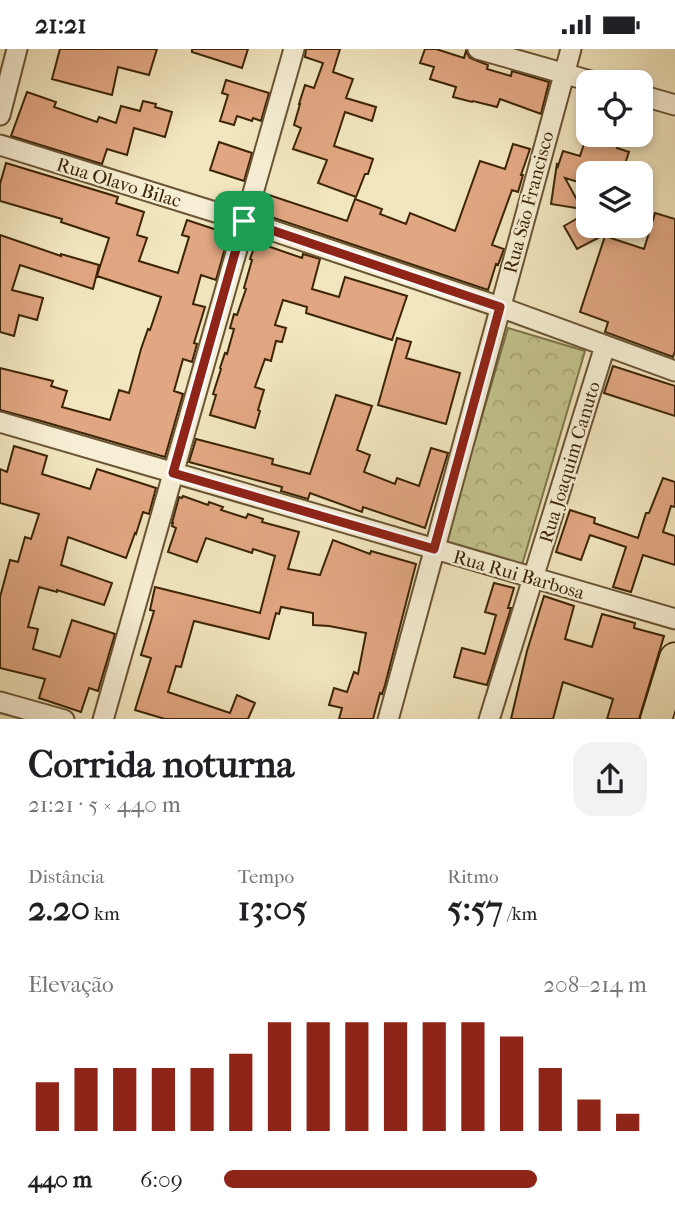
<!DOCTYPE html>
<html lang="pt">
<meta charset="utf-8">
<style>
:root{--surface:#fff;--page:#f2f2f2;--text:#202124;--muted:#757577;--accent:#8f2418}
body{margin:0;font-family:"IM FELL French Canon",serif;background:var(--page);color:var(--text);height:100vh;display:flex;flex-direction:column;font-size:26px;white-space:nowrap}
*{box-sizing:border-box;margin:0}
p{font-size:23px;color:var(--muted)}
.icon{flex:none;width:38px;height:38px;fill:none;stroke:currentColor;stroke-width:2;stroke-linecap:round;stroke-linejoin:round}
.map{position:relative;height:670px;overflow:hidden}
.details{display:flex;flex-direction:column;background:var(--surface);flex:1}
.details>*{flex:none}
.fabs{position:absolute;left:576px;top:21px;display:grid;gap:14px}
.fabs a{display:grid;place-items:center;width:77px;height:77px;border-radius:14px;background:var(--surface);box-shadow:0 4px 10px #0003;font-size:35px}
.pin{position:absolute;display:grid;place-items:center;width:60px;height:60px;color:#fff;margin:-30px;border-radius:14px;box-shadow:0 4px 10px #0006}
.round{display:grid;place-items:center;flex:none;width:74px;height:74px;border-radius:21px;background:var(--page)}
.summary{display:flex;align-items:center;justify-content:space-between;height:119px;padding:0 28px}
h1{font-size:38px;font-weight:800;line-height:52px}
.stats{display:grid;grid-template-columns:repeat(3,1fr);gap:10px;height:119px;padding:7px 28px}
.stats div{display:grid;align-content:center}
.stats b{font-size:35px;font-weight:800}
.stats small{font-size:19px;font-weight:400}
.stats p{font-size:19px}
.chart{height:196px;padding:14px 28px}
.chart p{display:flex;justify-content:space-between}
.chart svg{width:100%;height:126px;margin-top:7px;stroke:var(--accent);stroke-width:6}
ul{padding:0 28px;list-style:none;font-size:23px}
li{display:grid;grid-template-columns:112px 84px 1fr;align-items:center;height:52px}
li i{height:18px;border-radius:9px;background:var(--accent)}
.status{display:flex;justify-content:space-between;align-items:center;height:49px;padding:0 35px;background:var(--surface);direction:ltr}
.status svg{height:19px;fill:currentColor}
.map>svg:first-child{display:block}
</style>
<div class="status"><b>21:21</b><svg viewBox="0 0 49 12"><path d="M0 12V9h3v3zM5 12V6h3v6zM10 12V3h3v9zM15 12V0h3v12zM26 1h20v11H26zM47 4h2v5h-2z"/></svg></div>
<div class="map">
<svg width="675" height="671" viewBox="0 0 675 671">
<defs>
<pattern id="park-crowns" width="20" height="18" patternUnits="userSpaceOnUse" patternTransform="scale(1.75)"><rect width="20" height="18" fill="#c2c38d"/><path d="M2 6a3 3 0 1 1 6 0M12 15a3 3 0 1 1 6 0" fill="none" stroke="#a8a778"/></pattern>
</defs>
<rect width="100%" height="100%" fill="#f2e6bf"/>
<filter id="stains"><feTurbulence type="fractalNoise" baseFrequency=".00286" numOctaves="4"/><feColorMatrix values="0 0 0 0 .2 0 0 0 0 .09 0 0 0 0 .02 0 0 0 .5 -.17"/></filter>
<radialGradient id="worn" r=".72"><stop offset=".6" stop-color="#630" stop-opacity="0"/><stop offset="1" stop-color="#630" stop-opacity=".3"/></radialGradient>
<!-- park -->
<path fill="url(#park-crowns)" stroke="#7f744a" stroke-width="2" d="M508,279L585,302L522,516L445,493Z"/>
<!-- building -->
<path fill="#e1a782" stroke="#3c2406" stroke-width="2" d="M60,0H157L149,26L118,18L112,46L52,30Z
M192,0H248L242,19L192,3Z
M306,0H340L333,23L353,30L346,49L376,58L372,72L345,63L334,97L373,110L368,125H365L356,148L318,134L327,111L293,100L301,79L294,76L300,55H299L305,36L314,39L323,14L305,8Z
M425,0H436L464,9L466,2L470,9L488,16L487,20L511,27L512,22L549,33L541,65L500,50L497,58L473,52L472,53L453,48L456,38L430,30L434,18L420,14Z
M226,31L269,44L261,72L253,69L252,72L237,67L234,76L220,72L228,46L222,44Z
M27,43L56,53L54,58L97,73L99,68L116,74L121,57L140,62L143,52L156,55L155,58L172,63L165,88L134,79L127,106L107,100L102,115L11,87Z
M587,86H621L617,99L629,103L622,124H588V136L565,129L582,160L551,155L557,114L558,117L563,102L580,107Z
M219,93L252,104L244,132L210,121Z
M513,95L530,100L521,126H523L518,143L512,141L492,196L504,200L498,216L496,215L488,241L262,165L269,146L347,172L355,150L382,160L380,165L406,175L410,164L455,182L480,112L505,120Z
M6,114L118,148L116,154L144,163L137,186L147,189L139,212L178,224L189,188L182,186L187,171L229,185L216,231L201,226L193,255L205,258L194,294L197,295L192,313L183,310L174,342L183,345L165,408L41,372L0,361V319L53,332L51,337L67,342L62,358L110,371L119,341L129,344L141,300L148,280L150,281L161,248L97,227L109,189L61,173L62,170L0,152V135Z
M655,164L675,170V302L673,308L605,283L608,273L580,263L605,187L644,200Z
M585,165L588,170V177H592L598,189L577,200L564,177Z
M0,186L61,207V205L99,216L93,240L20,216L12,241L43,249L37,271L19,266L14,287L0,283Z
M256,193L302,209L303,205L320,210L312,240L339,248L345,228L407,247L392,291L306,264L307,258L283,251L275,276L286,279L282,293L276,292L271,312L265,310L255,338L264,341L258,361L260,362L255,379L210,366L216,346L213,345L221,320L220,319L225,304L227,305L234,280L230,279L234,265L237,266L246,240L244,239L252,211L250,210Z
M397,289L411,293L406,309L460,324L446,375L378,356Z
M613,317L675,337V367L604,344Z
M336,346L372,357L357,401L370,406L364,423L395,435L397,429L419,437L431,399L448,404L425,479L363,458L362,463L310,444L308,450L281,442L282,438L189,413L196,390L273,410L272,415L310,425Z
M14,397L47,407L42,425L90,440L97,420L156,439L149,465L143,463L136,485L135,484L126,509L68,488L61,516L112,534L104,556L57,541V543L39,538L28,578L38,580L33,600L60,608L72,571L115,585L98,642L89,639L81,663L39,649L45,630L0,619V548L10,511L18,513L25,488L31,490L39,465L0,454V420L7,423Z
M663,429L675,433V458L671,457L663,483L675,487V516L643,506L631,543L613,538L626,498L590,486L581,511L556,503L570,461L595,469L594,474L638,489L646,464H649Z
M183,447L208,456L209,453L223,458L221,461L246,469L248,465L263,470L262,473L299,483L288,520L320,526L333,491L370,505L371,502L416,515L385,636L382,645L380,644L373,670H339L342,659L329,656L334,639L347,643L354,623L358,625L366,584L329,577L313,576V564L281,558L279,565L276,564L269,590L194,572L181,618L176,617L168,643L230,664L237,646L255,654L248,670H165L135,661L151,609L141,606L154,562L150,561L155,538L260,564L275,507L253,500L252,504L206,489L197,513L168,503L176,479L172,477L173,474H172L179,448L182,449Z
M494,534L514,539L508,559H511L487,636L454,628L462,599L485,605L496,566L485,563Z
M544,547L574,557L565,590L592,598L602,565L635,574L634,579L664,587L639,670H607L613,650L563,633L553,670H511L527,602Z"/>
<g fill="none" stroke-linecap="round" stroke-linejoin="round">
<!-- minor casing -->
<g stroke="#6a5434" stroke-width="23">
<path id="minor" d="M478,0L594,33
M640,46L675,56
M0,66L17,0
M0,96L244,172L500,258L675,322
M0,373L675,570
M0,653L64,671
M103,671L294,0
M388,671L571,0
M489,671L605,297"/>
</g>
<!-- primary casing -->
<g stroke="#3c2406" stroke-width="33">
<path id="primary" d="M656,671L675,609"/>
</g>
<!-- minor -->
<use href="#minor" stroke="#f7efd5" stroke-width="19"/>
<!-- primary -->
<use href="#primary" stroke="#f2e6bf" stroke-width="30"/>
</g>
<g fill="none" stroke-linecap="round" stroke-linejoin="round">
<!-- route casing -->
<g stroke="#fff" stroke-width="14">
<path id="route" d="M244,172L500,258L434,500L173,424Z"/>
</g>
<!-- route -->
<use href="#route" stroke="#8f2418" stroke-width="9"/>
</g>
<g text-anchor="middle" stroke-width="5" stroke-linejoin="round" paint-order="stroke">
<!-- street labels -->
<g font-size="19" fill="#3c2406" stroke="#f7efd5">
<text transform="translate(119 133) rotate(17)" y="7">Rua Olavo Bilac</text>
<text transform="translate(528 153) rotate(-75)" y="7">Rua São Francisco</text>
<text transform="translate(569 413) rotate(-73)" y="7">Rua Joaquim Canuto</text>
<text transform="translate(519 525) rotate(16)" y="7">Rua Rui Barbosa</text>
</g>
</g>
<rect width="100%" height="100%" filter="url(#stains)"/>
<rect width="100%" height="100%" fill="url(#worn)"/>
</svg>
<div class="fabs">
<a><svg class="icon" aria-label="locate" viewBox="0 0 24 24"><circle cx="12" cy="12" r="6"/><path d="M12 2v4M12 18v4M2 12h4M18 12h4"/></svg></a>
<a><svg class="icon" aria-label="layers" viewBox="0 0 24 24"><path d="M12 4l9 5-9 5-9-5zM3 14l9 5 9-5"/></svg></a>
</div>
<div class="pin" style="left:244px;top:172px;background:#1e9e55"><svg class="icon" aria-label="arrive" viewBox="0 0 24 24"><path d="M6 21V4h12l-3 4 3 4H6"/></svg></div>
</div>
<section class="details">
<div class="summary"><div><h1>Corrida noturna</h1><p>21:21 · 5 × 440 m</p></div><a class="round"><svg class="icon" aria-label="share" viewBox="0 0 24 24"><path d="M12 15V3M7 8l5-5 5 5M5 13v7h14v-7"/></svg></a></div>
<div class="stats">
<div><p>Distância</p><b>2.20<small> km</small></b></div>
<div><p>Tempo</p><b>13:05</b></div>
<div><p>Ritmo</p><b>5:57<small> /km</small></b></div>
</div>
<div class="chart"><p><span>Elevação</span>208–214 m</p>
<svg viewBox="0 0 160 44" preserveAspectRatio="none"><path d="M5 44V27M15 44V22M25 44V22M35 44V22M45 44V22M55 44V17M65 44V6M75 44V6M85 44V6M95 44V6M105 44V6M115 44V6M125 44V11M135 44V22M145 44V33M155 44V38"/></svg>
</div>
<ul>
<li><b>440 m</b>6:09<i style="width:74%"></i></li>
</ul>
</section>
